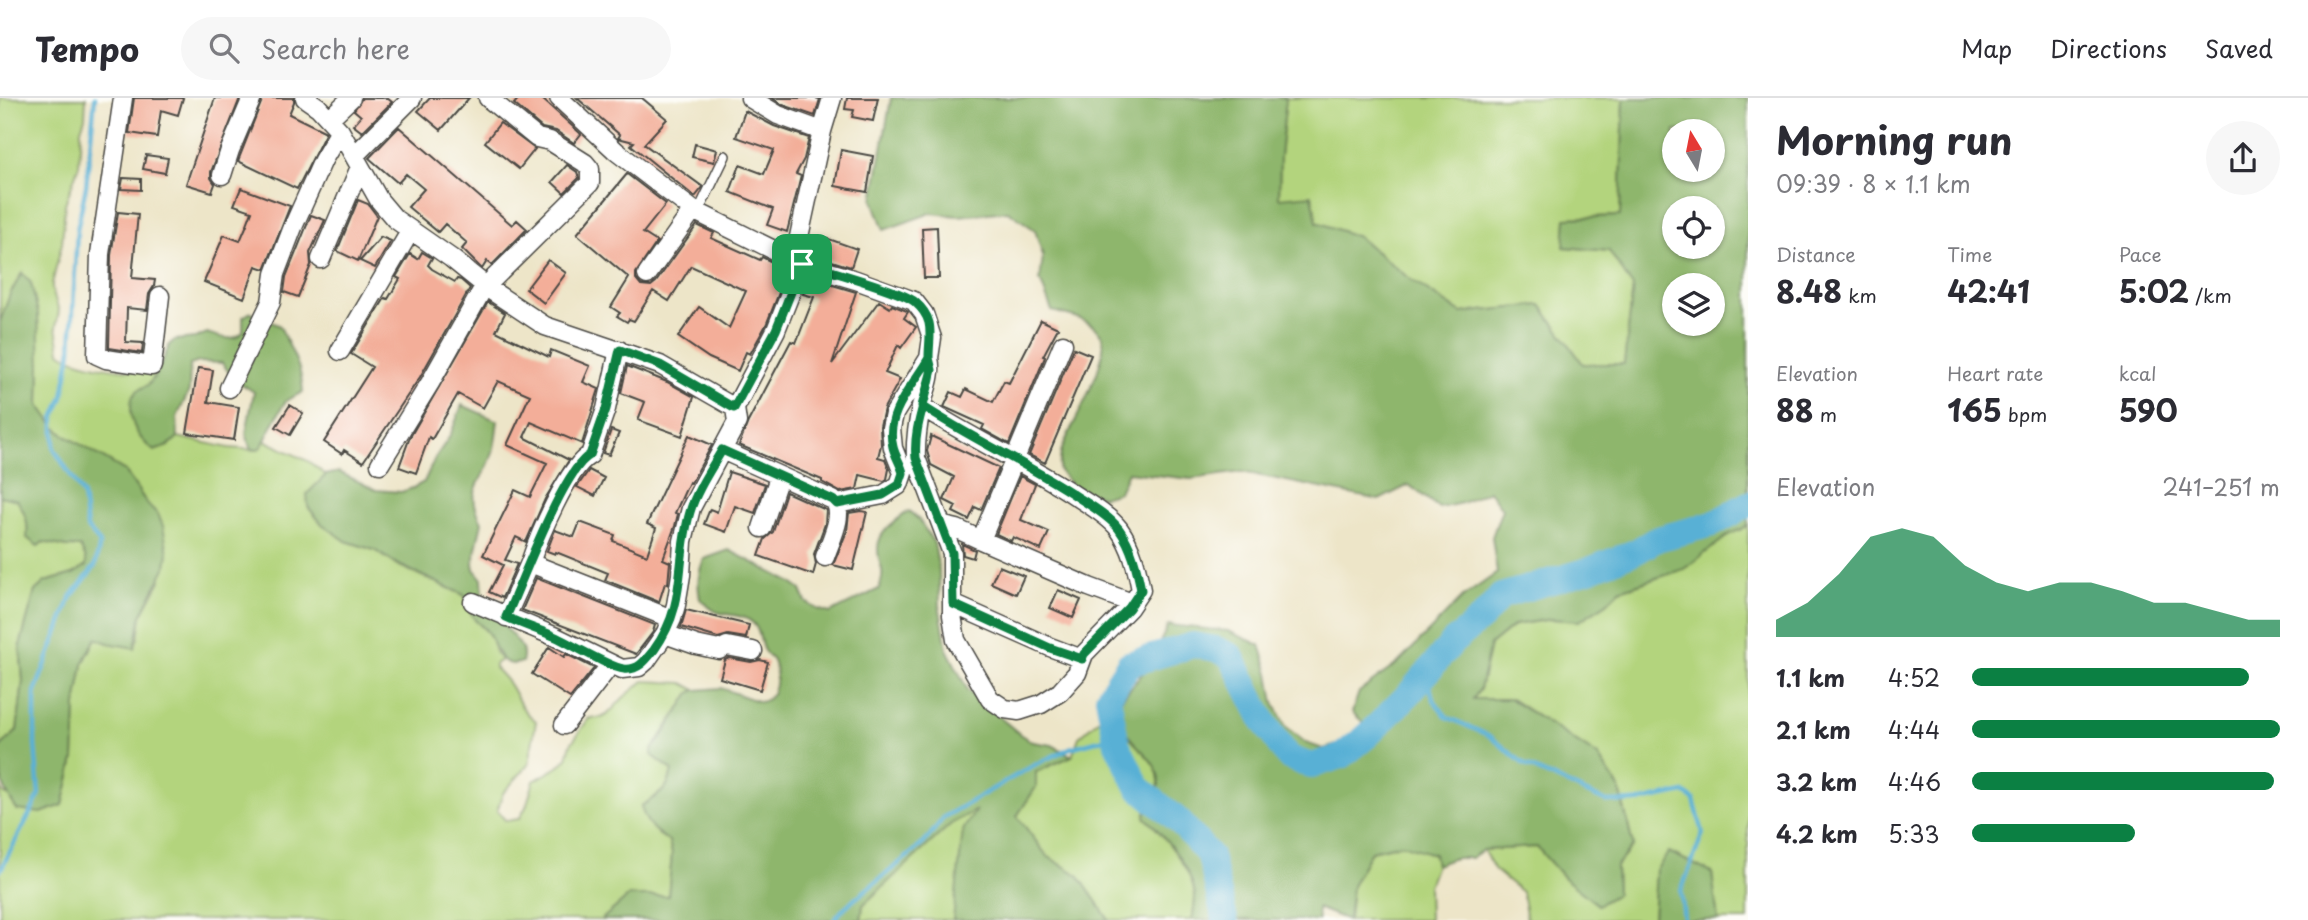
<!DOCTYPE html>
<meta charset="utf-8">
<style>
:root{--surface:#fff;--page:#f7f7f7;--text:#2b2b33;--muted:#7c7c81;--line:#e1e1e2;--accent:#0b8043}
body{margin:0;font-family:"Playpen Sans",sans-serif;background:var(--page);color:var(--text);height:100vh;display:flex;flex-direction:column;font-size:26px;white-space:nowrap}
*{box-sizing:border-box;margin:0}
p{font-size:23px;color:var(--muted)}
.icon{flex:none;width:38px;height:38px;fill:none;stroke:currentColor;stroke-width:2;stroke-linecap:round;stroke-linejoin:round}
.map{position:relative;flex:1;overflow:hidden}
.drawer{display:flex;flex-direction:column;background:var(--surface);width:560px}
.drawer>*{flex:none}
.needle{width:46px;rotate:350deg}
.tools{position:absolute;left:1662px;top:21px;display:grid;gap:14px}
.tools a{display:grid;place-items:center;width:63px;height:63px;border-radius:50%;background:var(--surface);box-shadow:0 2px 5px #0004;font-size:35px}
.pin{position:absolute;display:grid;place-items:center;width:60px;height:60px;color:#fff;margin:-30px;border-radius:14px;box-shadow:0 4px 10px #0006}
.round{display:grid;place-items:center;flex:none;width:74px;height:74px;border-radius:37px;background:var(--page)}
.overview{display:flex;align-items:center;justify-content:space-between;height:119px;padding:0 28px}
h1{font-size:38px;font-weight:700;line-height:52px}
.stats{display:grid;grid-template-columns:repeat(3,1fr);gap:10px;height:119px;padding:7px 28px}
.stats div{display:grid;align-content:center}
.stats b{font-size:30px;font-weight:700}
.stats small{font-size:19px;font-weight:400}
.stats p{font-size:19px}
.chart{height:196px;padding:14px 28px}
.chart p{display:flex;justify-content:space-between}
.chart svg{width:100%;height:126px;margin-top:7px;fill:var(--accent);opacity:.7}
ul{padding:0 28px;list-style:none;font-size:23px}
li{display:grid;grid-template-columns:112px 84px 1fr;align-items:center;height:52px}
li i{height:18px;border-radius:9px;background:var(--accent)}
header{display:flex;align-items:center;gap:42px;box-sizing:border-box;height:98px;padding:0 35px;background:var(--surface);border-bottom:2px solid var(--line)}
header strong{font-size:33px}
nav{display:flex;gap:38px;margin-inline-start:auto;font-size:24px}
.search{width:490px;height:63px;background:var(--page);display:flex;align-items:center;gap:18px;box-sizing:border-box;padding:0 24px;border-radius:38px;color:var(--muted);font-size:26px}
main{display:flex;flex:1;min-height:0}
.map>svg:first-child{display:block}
</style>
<header>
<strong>Tempo</strong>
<div class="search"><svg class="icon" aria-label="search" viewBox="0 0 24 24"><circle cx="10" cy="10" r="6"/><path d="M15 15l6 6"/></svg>Search here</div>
<nav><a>Map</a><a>Directions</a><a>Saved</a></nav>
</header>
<main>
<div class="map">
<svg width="1748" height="822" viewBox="0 0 1748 822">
<rect width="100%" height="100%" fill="#fdfcf7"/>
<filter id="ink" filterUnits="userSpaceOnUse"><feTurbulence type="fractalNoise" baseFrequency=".0143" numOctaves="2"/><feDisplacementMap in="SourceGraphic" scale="14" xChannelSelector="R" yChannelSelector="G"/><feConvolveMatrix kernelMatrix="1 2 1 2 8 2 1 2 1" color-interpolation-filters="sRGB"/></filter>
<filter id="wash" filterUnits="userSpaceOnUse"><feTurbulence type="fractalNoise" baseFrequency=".00686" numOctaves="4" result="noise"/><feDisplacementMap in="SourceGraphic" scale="28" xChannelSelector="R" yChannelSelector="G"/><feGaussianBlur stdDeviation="1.57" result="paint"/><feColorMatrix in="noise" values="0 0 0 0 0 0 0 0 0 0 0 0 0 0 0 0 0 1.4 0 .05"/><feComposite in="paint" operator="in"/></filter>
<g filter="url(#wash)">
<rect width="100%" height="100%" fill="#ede5c8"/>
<!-- green -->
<path fill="#b3d47d" stroke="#6f8054" stroke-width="2" d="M0,0H86L85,19L81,31L79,67L65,106L62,145L52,186V192L59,213L56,229L60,254C80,270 132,273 157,275L149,286L137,293L168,348L178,339L229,350L256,352L262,348L264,342L308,363L326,377L310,394L346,443L374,452L397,467L464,497L474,521L490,537L495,554L501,562L495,566V570C501,576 507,582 511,589C520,604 520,611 536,623L529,666L503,695L497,713L506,723L519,721L526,709L534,683L558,669L567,660L571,646L589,620C607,622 611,613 622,601C628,595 637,589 644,583L683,585L696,592L689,596C682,610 652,646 652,657L672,672C669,693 658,697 641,708L658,736L669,743L672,756L668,799L629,798L601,822H0V689L3,695L41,715L63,707L74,661L76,607L83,566L96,540L108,545L138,541L141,518L161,481L158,416L148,407L125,373L66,338L56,330L39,307L40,268L22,175L11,196L0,224Z
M1286,0H1624L1620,118L1566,120L1565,149L1609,153L1633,189L1624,266H1583L1541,207L1461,215L1411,182L1358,139L1316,124L1279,100L1280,59Z
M0,398L17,401C25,415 29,424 28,440L38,448L43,444L67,449H80L86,460V468L73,476L45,484L35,493L20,548L23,583L17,633L0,649Z
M1748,428V822H1718L1712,775L1656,773L1653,822H1527L1522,794L1495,772L1483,752L1537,749L1564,780L1617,796L1616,768L1633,748L1620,692L1598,658L1511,601L1472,602L1480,591L1490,547L1515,527L1552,521L1579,523L1607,505L1620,492L1684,471L1730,436Z
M1119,604C1120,612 1120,623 1124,631C1133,649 1160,662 1159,684C1159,699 1147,701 1145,719C1163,736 1194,773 1195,799C1195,807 1193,815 1192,822H1109L1078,777L1047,758L1017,718L1036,689V674L1072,658L1079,639Z
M978,711L959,781L953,822H861L863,807L951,725Z
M1402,746L1434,756L1436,767L1428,788L1429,822H1349L1352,788L1371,753Z"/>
<!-- forest -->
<path fill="#8eb66c" stroke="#5c704c" stroke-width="2" fill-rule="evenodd" d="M891,0H1286L1280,59L1279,100L1312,97L1317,124L1358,139L1411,182L1461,215L1541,207L1583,266H1624L1633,189L1609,153L1564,149L1566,120L1620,118L1624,0H1748V428L1730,436L1684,471L1620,492L1607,505L1579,523L1552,521L1514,527L1490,547L1480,591L1473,601H1510L1598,658L1620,692L1633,748L1616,768L1617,796L1598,807L1564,780L1537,749L1483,752L1471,760H1455L1436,767L1434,756L1402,746L1371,753L1352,788L1348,822L1317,810L1318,822H1192C1193,815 1195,807 1195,799C1194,773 1163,736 1145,719C1147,701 1159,699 1159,685C1160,662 1133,649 1124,631C1120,623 1120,612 1119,604L1150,566L1168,527L1228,533L1260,547L1269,575L1274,605L1286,629L1306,645L1323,651L1347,644L1367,628L1352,614L1359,594L1398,565L1463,499L1497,475L1492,439L1502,411L1489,393L1462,405L1439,410L1409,387L1379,402L1242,374L1191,381L1128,374L1119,394L1102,399L1072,388L1059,372C1060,365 1060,358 1062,351C1070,329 1116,254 1100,235C1090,221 1068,217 1052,213L1040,182L1043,158L1035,132L1008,113L958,118L931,115L884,132L873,102ZM1675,33H1713V72H1675ZM1675,110H1713V149H1675ZM1675,187H1713V226H1675Z
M22,175L31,185L38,215L40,268L39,307L56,330L66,338L125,373L148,407L158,416L163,428L168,455L166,468L141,518L135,550L108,545L96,540L83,566L76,607L74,661L63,707L41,715L17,712C0,686 0,681 0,649L17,633L23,583L20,548L35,493L45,484L73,476L86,468V460L80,449H67L43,444L38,448L27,440C29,424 25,415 17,402L0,398V224L10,196Z
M251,214L280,228C291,255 301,264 303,294L287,302L283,307L262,348L257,352L250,350L246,335L254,294L234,281L222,265L199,264L190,267L189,293L177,319L178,339L168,348L154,353C136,339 128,323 132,299L137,293L149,286L157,275L170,246L175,242L195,240L207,235C220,239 233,245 243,234V219Z
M462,307L498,323C496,334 496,346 492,357C482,388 464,390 482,424L473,464L474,471L482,481L483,499C503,510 494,515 506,530C514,541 527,548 522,564C499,573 497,549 488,535C485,530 480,527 476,523C470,516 467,505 464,497L397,466L374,452L346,443L322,426L308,409L307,396L326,377L339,374L376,392L401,394L413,390L424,384L435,360L450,338Z
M909,413L919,422L934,445L939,472L940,512L947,551L968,593L1021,637L1033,644L1052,647L1072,658L1036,674V689L1017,718L1047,758L1078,777L1109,822H953L963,732L976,712L951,726L863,807L861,822H601L629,798H668L672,756L669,743C654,734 645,725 641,708C658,697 669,693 672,672L652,657V651L661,641L689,596L696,592L721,590L760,604C776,602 779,576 773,563C771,559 765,556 763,551C759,542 761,533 753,525C744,516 729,518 717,514C711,512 705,505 700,501C697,486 698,475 704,461L729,452L790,484L801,492L806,504L817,511L830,515L879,491C887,468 878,470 878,452C877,433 897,422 909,413Z
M1669,754L1712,775L1718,822H1653L1656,772Z"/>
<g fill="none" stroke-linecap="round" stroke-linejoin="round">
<!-- stream -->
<path stroke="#58b0d5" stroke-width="4.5" d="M1427,575L1433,601L1447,619L1490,638L1525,667L1607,704L1641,703L1684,694L1694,702L1703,735L1681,793L1684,822
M0,773L39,698L35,646V594L71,499L95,468L100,445L87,430L83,397L54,351V320L63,299L71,253L77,132L86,88L95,0
M834,822L845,809L924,745L944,719L1036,666L1070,650L1115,638"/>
<!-- river -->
<path stroke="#58b0d5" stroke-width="26" d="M1225,822L1210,758L1179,723L1138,689L1117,646L1108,599L1129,566L1193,547L1216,551L1231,558L1264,624L1288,659L1311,668L1342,658L1367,638L1409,596L1453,544L1483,519L1501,498L1589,472L1637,453L1657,441L1713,426L1748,406"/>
</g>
<g id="blocks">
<!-- building -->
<path fill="#f3ae99" d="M134,0H183L178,17L161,12L157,39L129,35Z
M215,0H240L211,74V80L215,86L212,94L186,86Z
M263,0H294V4L289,16L326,34L297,91L238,63Z
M362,0H387L392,4L362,34L353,27L361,18L354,12Z
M430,0H469L441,32L418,13Z
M519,0H541L581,36L574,45L556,33L542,30L514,6Z
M577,0H642L667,21L644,46L703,89L695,99L631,47L634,44L618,40L620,37Z
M772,0H814L820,1L815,18L783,7Z
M847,0H878L873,23L852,19L854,12L845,11Z
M745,13L774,28L809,40L804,61L796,76L801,78L787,134L767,127L773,111L730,94L740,67L764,76L774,52L736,39Z
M500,25L535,51L519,71L485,44Z
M399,29L512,127L517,122L527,131L492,167L487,163L482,171L462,151L467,145L445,126L438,134L408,109L424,91L406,76L398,85L369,60Z
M695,46L717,52L714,64L692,59Z
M841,52L873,58L867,94L835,88Z
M146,57L168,60L165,75L143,71Z
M567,67L577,74L579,80L564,95L552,84Z
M627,76L666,106L643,135L657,144L636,175V181L641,187L651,188L656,184L697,127L714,135L711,140L760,162L762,159L788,172L766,227L750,256L746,254L738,273L709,260L678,239L699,209L729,230L746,193L691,168L669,203L653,193L634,223L629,221L627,224L617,218L620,215L611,209L629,180L577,136Z
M123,80L141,81V92L121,91Z
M241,90L290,108L265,171L256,168L244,200L204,184L224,137L240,143L246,129L252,113L234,107Z
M358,102L368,106L377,118L358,163L337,153Z
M118,114L138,116L132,180L155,182L154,188L149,196L147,212L127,210L126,244L143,245L142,255L109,250L111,157Z
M311,117L325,122L310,155L311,167L298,199L284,194L286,179Z
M937,129L939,180H924L922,130Z
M381,139L391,143L375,170L360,163Z
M826,140L857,151L851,169L819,159Z
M422,154L432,160L428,167L432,171L455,184L457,181L461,182L470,190L420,279L363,364L344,352L342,356L324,344L372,269L351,256L385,200L388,201L400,181L396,179L410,156L418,161Z
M548,162L566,175L544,205L526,191Z
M809,180L856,194L832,266L879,203L890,210L892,207L907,213L908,214L904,220L916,229L901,250L898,247L885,275L900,281L884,310L880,328L881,347L878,359L885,361L889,371L887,381L884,383L860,377L857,391L840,394L822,384V382L739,347L748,324L791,243L796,245L814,199L803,196Z
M488,204L505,215L496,233L549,259L551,252L590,268L583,284L599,291L582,346L531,324L524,339L569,362L545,401L526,444L516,439L505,462L517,466L502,500L489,494L503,467L483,457L515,392L530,399L547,365L507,347L530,297L498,283L483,310L458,296L432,341L429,339L416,375L399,369L410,339Z
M1041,222L1058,230L1043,258L1045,259L1009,346L982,331L984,327L944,309L951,294L962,299L966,291L993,304L1004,283L1009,285Z
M1074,250L1091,257L1045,365L1029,357Z
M627,268L667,284L694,299L682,338L638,322L645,304L621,295Z
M198,270L213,272L208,304L239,309L234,342L187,335Z
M290,307L303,315L290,337L276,329Z
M611,332L619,335L609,357L603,355Z
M689,337L712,347L691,385L689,384L675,415L678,416L675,428L663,461L670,464L668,486L665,485L659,504L605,482L608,475L556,454L555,456L547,453L555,432L574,439L580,424L615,437L613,443L647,457L656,430L647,426Z
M931,338L999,370L981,412L975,409L969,422L953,414L956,408L944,402L954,379L931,367L927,353Z
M589,372L604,380L595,398L577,389Z
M729,374L765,386L755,415L735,408L726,434L704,426L710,411L717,414Z
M1020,378L1035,386L1021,422L1049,434L1041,452L1013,439L1011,443L996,436Z
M786,394L826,412L825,426L814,456L816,466L813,477L759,458L765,441L773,434Z
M861,413L867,414L853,472L833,467L847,433L849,415Z
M962,446L975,452L973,460L963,457Z
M999,468L1024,478L1016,496L991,485Z
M536,480L655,527L653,534L636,556L522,512Z
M1058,492L1081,502L1073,520L1050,510Z
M686,512L749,527L746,540L728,537L718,540L681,529Z
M549,549L564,559L566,556L594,570L570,600L532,576Z
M729,560L751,564L760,562L768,564L760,592L720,580L725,562Z"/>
</g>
</g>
<g filter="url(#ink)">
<use href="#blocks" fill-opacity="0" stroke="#484743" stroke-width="2"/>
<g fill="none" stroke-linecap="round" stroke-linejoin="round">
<!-- lane casing -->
<g stroke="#484743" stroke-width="12">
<path id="lane" d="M698,114L725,58"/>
</g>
<!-- street casing -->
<g stroke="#484743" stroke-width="21">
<path id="street" d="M123,0L100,156L97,257L106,261L152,268L160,198
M305,0L318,9L340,33L379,102L395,121L451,160L492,193L545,228L660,267L735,310
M559,0L617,54L693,112L802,166L856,182L914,203L924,216L932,240L929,260L894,316L891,330L893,350L903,375L899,387L883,397L837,406
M750,0L778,17L822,33
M329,21L351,0
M355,57L412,0
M222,77L230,52L252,0
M321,161L360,69
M647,177L693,112
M486,188L590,85V71L585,65L550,43L537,40L488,0
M619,252L606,311L590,357C568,368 538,441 530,465L672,521
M340,253L411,132
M229,290L271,204L275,176L293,129L323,62L340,33
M921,308C972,341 1026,365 1076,398C1090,407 1109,418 1119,431C1132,449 1137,471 1141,492L1129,510L1084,556L1077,575L1060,594L1041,606L1019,613L1005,611L990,601L956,542L952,517V455L916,360C915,342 918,326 921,309C925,292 933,278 929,260
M722,352L833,402C846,415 830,443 825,459
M380,366L430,285L485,187
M944,428L957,431L981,442L1063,246
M762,430L779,379
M981,442L1089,489L1132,505
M473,504L556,539L622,571L639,569L646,563L665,536L672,521L676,507L681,477L683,443L691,410L737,324L735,310L776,232L802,166L797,148L822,33L832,0
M953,506L1050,549L1082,561
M506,519L530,465
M665,536L696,547L719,552L727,548L753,553
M564,627L611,566"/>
</g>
<!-- lane -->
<use href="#lane" stroke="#fff" stroke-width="9"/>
<!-- street -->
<use href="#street" stroke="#fff" stroke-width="18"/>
</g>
</g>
<g fill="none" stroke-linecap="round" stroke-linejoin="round" filter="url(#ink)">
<!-- route casing -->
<g stroke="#fff" stroke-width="14">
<path id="route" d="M802,166L776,232L734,310L660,267L620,252L606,311L590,357C563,371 521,487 506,519C523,527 540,532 556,539C571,546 611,570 624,571C638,573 646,562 654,552C688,505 675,465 690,414C696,393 711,371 722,352L833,402L837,406L883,397L899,387L903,375C901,366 895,358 893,349C884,315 914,287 929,260L932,272L922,308C972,341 1026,365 1076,398C1090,407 1109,418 1119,431C1132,449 1137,471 1141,492L1129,510L1084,556L1082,561L1050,550L953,506L952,455L916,360C913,330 926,304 931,275C932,269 929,265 929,259C929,237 936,222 915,204C904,194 820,169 802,166"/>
</g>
<!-- route -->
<use href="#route" stroke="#0b8043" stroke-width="9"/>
</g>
</svg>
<div class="tools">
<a><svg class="needle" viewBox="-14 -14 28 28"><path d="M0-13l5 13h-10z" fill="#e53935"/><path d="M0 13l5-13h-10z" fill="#7c7c81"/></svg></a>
<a><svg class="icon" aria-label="locate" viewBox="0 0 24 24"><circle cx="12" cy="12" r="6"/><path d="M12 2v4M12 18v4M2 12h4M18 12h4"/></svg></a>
<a><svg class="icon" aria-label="layers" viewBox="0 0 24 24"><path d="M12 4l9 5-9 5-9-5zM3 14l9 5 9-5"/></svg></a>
</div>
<div class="pin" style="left:802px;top:166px;background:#1e9e55"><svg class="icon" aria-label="arrive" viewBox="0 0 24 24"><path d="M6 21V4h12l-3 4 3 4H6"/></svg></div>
</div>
<section class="drawer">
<div class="overview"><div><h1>Morning run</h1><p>09:39 · 8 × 1.1 km</p></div><a class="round"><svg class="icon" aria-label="share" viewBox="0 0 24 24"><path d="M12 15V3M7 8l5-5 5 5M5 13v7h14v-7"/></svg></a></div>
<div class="stats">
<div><p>Distance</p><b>8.48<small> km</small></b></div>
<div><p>Time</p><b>42:41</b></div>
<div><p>Pace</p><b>5:02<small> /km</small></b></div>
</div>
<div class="stats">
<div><p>Elevation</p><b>88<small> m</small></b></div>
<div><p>Heart rate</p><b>165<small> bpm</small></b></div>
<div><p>kcal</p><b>590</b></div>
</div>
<div class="chart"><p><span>Elevation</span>241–251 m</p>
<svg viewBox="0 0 160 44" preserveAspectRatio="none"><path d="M0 44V38L10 32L20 22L30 9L40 6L50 9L60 19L70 25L80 28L90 25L100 25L110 28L120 32L130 32L140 35L150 38L160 38V44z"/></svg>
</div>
<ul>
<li><b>1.1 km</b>4:52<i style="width:90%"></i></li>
<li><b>2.1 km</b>4:44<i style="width:100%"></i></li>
<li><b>3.2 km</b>4:46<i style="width:98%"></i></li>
<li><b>4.2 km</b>5:33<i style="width:53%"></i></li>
</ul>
</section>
</main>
